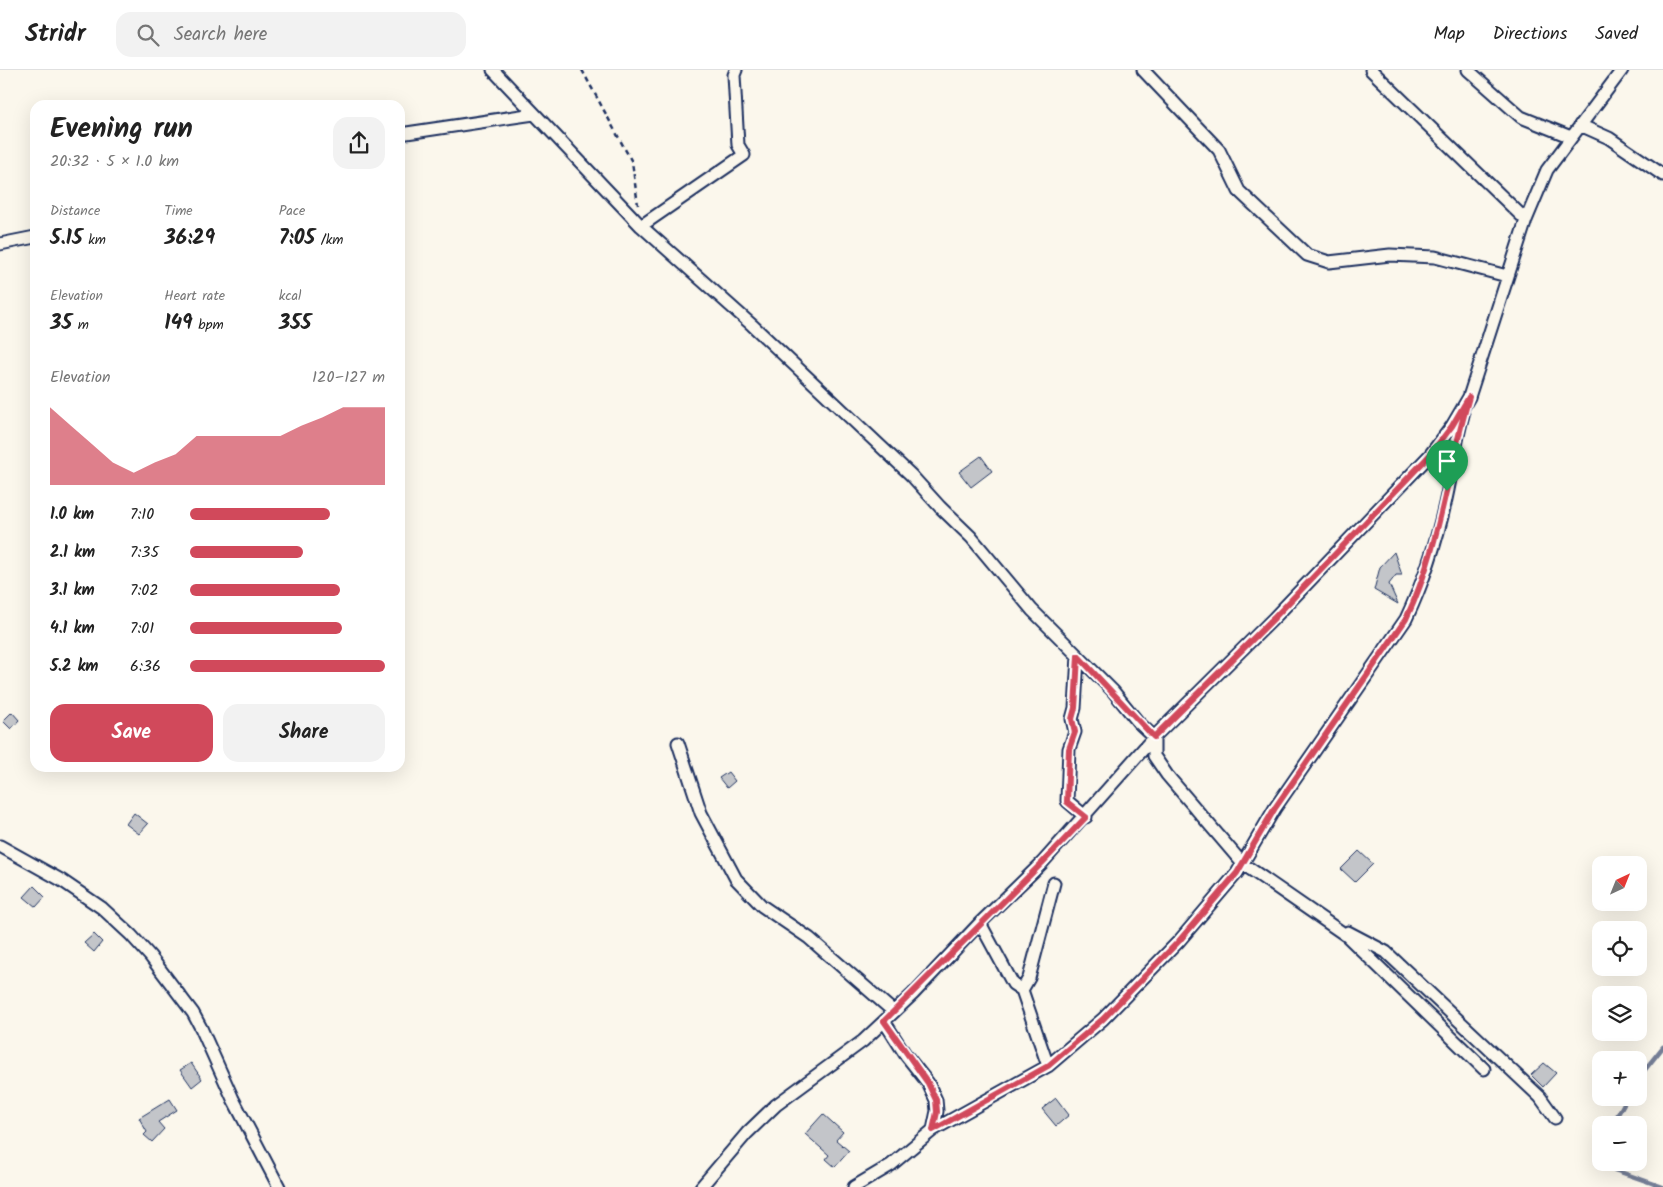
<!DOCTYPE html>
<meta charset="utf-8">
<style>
:root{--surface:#fff;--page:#f2f2f2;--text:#222;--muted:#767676;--line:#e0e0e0;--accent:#d1495b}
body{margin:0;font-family:Kalam,sans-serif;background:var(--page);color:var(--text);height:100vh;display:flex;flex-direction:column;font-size:19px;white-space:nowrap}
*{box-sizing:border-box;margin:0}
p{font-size:16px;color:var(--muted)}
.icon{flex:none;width:28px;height:28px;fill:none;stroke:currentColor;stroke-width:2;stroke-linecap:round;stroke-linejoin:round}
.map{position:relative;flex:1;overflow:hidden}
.panel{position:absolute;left:30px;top:30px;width:375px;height:672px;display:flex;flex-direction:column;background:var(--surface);border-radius:15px;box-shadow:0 5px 20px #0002}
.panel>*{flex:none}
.needle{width:32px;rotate:43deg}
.tools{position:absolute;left:1592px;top:786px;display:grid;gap:10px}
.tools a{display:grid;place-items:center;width:55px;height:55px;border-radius:10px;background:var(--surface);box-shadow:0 5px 20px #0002;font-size:25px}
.pin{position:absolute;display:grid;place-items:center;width:42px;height:42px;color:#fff;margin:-51px -21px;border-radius:50% 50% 50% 0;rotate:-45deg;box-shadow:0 0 5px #0007}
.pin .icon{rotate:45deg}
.round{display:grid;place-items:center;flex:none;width:52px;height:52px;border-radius:15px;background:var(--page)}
.overview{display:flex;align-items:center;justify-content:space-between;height:85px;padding:0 20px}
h1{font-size:28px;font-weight:800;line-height:38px}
.metrics{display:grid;grid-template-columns:repeat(3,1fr);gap:8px;height:85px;padding:5px 20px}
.metrics div{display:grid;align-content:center}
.metrics b{font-size:21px;font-weight:800}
.metrics small{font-size:14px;font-weight:400}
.metrics p{font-size:14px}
.chart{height:140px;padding:10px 20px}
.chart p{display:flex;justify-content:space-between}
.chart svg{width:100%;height:90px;margin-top:5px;fill:var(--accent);opacity:.7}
.cta{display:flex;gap:10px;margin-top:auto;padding:10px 20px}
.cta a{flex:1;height:58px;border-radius:15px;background:var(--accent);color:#fff;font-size:20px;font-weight:800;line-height:58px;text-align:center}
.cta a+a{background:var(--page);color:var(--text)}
ul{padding:0 20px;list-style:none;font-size:16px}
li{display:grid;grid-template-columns:80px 60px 1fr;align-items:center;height:38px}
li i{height:12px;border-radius:6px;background:var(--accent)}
header{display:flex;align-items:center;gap:30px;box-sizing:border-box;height:70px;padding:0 25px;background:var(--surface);border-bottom:1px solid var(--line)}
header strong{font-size:24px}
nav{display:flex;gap:28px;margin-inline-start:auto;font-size:18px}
.search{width:350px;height:45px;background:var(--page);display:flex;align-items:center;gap:12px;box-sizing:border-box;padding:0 18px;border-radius:15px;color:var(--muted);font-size:19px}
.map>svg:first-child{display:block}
</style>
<header>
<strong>Stridr</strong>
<div class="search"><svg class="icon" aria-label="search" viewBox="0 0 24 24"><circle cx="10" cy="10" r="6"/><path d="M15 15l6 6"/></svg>Search here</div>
<nav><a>Map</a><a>Directions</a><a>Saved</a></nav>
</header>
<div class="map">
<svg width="1663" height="1117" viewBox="0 0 1663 1117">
<rect width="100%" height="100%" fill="#fbf7ec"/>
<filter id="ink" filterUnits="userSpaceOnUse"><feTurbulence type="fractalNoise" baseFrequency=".02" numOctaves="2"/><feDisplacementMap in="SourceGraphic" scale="10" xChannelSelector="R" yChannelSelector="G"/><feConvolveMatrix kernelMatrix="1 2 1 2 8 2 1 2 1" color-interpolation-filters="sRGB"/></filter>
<g filter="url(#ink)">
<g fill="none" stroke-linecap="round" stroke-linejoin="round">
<!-- stream -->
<path stroke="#747e96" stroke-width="4.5" d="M1639,1007L1663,977
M1612,1055L1627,1028
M1606,1092V1097L1663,1117"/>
</g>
<!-- building -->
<path fill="#c3c5c9" stroke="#1b2f5e" d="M981,386L992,401L971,417L959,402Z
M1394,482L1402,505H1396L1389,514L1398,534L1374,520L1380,497Z
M12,642L19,650L11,659L3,651Z
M728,702L735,711L727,718L719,708Z
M134,743L148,754L139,764L126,754Z
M1359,781L1373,794L1355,812L1341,799Z
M34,816L45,827L36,837L24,827Z
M94,864L102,872L94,882L84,873Z
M191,993L202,1009L192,1017L180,1000Z
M1544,993L1556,1003L1543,1017L1531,1005Z
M1056,1028L1069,1045L1056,1056L1042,1039Z
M170,1029L177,1040L158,1052L164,1059L152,1072L144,1065L147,1062L139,1048Z
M823,1044L843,1062L836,1070L849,1081L835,1097L826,1089L829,1085L805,1064Z"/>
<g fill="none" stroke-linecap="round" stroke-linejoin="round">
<!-- minor casing -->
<g stroke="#1b2f5e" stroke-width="15">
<path id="minor" d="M493,0L641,156L752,255L911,405L940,437L971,467L1032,540L1113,621L1138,652L1154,667V686L1167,705L1243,794L1347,866L1484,999
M1143,0L1219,80L1239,121L1307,185L1329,192L1390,185L1435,187L1507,206
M1371,0L1526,150
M1468,0L1521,47L1571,67
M1580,55L1609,68L1663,105
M400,64L534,44
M641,156L744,85L738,75L734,5L736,0
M0,174L35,167
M1078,586L1075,638L1072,649L1075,662L1069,679L1067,731L1086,747
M678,673L701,743L736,809L762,836L809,868L894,942
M0,776L61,810L102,838L131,865L150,886L193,943L201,958L233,1029L279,1117
M980,853L1013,914L1022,920L1048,996
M1348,862L1386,882L1540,1027L1555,1048
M1022,920L1029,908L1054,813
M884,951L905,984L928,1013L936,1030L937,1041L933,1060
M701,1117L747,1063L776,1035L863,971L913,924L980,853L1042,793L1154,667L1274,548L1430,385L1452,356L1469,327L1526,150L1547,100L1622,0
M854,1117L891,1095L933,1060L1048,996L1103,949L1179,871L1237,803L1275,738L1406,549C1425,509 1439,464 1448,420C1453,394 1456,370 1463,345"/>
</g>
<!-- path -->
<path stroke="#1b2f5e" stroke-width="2.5" stroke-dasharray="5 4" stroke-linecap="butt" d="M582,0L632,92L638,135"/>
<!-- minor -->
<use href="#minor" stroke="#fbf7ec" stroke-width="11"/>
</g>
</g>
<g fill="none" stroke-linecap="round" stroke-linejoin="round" filter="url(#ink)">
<!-- route casing -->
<g stroke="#fff" stroke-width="10">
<path id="route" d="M1469,327C1447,401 1440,478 1406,549L1275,738L1237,803L1179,871L1103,949L1048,996L933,1060L937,1042L936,1030L928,1013L884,951L1042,793L1086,747L1067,732L1069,679L1075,662L1072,649L1075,638L1078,586L1154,667L1274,548L1430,385L1452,356Z"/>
</g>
<!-- route -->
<use href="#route" stroke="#d1495b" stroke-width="6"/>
</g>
</svg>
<div class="tools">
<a><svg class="needle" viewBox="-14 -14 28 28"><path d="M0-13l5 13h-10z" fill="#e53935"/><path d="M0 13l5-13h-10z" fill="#767676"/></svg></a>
<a><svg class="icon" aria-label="locate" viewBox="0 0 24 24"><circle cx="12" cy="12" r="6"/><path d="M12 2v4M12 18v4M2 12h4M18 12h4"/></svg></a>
<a><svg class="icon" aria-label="layers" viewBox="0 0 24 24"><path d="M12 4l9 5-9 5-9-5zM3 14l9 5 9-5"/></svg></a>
<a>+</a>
<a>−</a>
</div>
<div class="pin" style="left:1447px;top:421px;background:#1e9e55"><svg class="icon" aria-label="arrive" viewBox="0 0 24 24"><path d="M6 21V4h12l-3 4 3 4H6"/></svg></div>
<section class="panel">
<div class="overview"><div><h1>Evening run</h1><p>20:32 · 5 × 1.0 km</p></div><a class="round"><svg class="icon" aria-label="share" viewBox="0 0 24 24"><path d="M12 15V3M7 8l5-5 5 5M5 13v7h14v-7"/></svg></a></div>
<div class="metrics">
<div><p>Distance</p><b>5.15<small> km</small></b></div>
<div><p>Time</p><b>36:29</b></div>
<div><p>Pace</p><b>7:05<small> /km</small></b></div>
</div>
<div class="metrics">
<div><p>Elevation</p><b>35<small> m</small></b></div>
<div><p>Heart rate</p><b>149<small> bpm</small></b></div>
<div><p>kcal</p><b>355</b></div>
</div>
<div class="chart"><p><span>Elevation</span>120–127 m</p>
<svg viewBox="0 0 160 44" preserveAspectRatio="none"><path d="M0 44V6L10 15L20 24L30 33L40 38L50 33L60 29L70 20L80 20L90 20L100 20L110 20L120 15L130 11L140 6L150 6L160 6V44z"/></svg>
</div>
<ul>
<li><b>1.0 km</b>7:10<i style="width:72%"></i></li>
<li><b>2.1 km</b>7:35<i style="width:58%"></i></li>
<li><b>3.1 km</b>7:02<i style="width:77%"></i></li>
<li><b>4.1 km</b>7:01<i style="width:78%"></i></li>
<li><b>5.2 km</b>6:36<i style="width:100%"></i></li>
</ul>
<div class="cta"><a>Save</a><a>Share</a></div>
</section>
</div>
